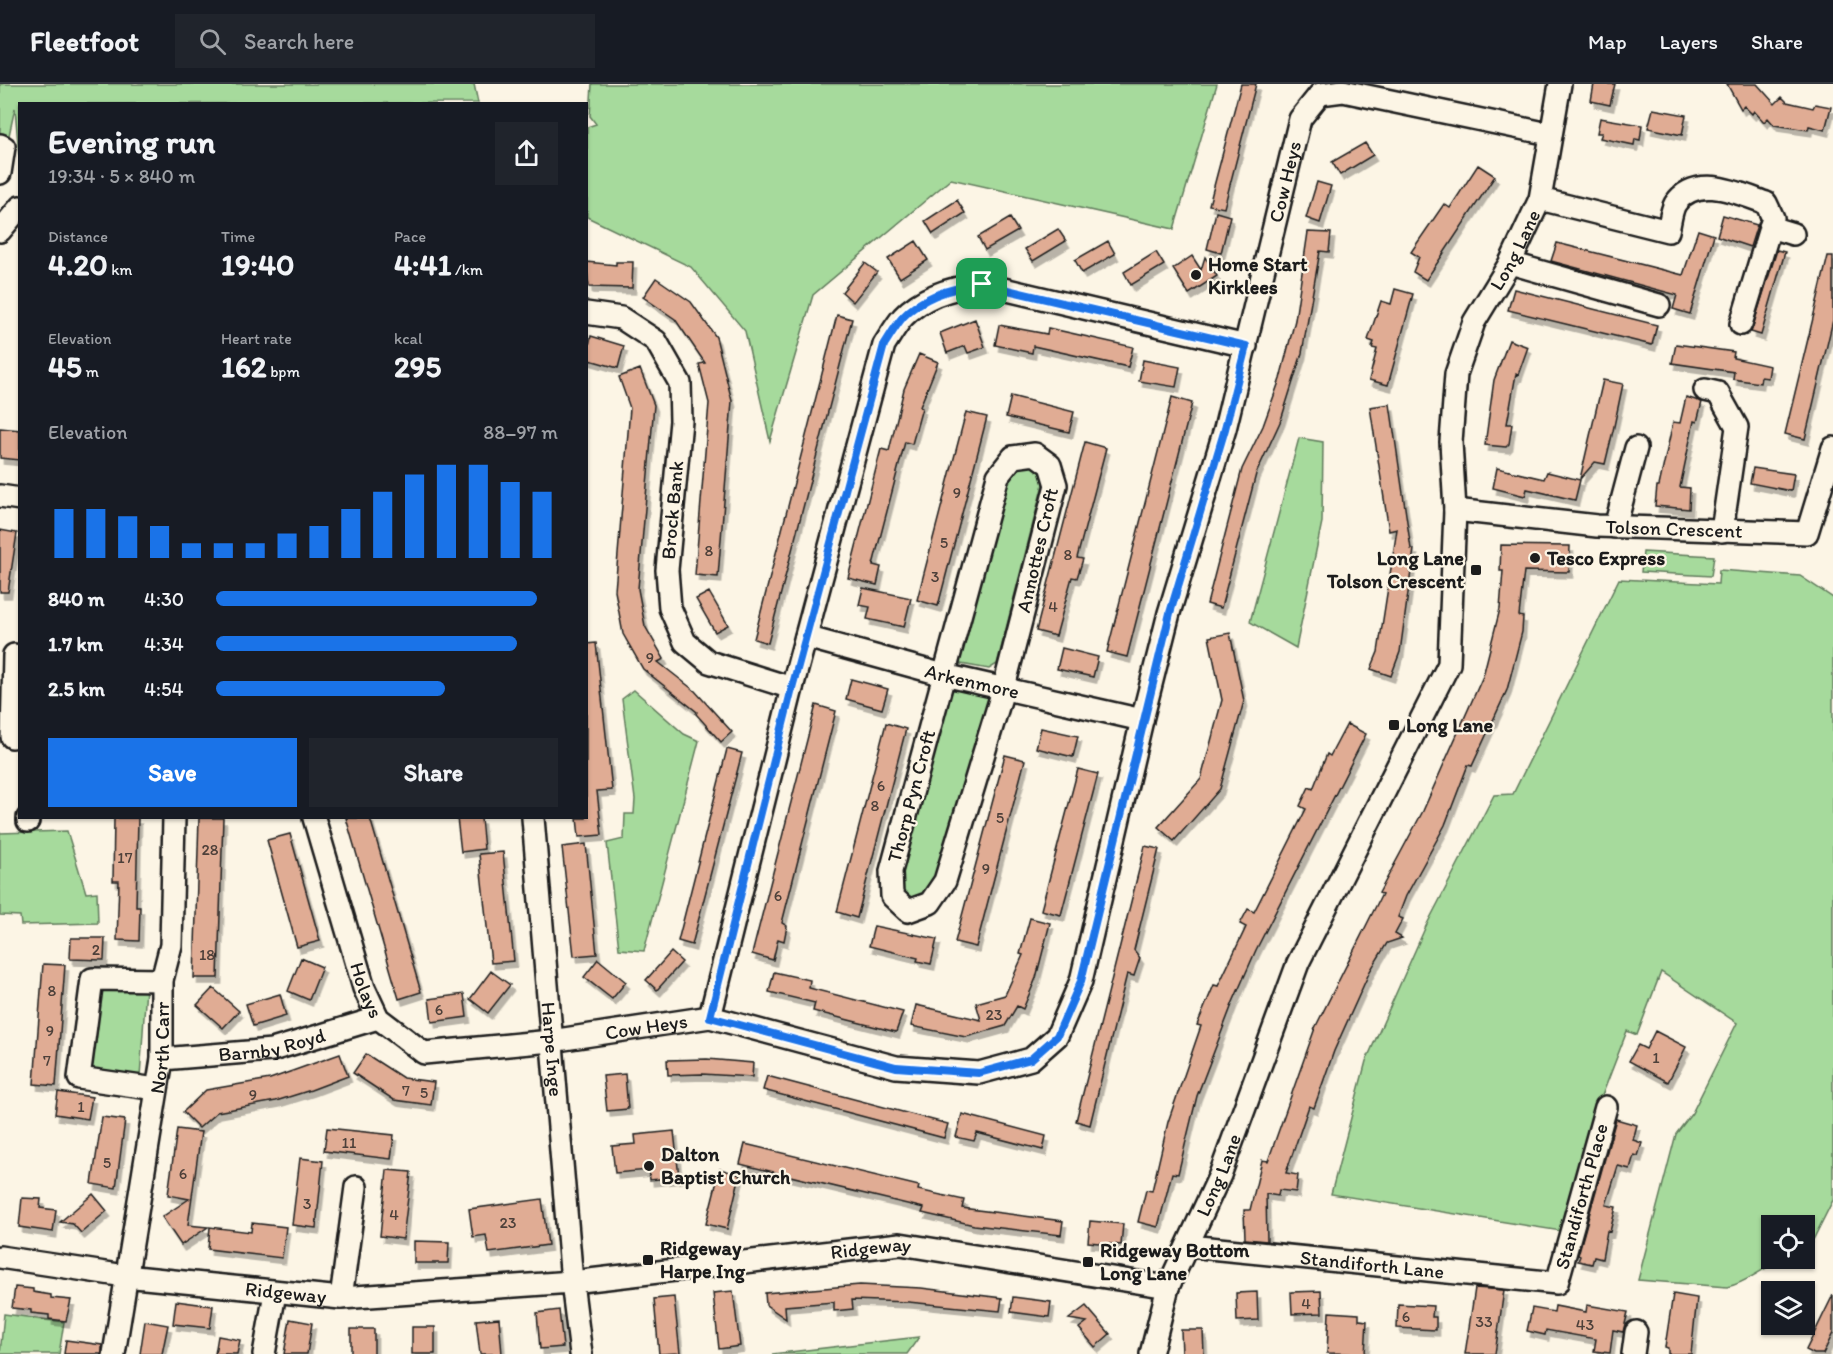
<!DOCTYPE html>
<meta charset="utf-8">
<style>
:root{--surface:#171b24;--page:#20242c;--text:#f1f3f6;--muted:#9ea1a6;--line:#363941;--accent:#1a73e8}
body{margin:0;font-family:Itim,sans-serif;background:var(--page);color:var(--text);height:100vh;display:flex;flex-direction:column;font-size:22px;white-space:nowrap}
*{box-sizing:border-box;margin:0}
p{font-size:20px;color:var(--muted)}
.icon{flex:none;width:33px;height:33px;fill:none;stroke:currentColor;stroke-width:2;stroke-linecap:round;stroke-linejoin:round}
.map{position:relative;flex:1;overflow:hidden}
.sheet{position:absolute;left:18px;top:18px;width:570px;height:717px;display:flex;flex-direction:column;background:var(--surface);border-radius:0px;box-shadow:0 2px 4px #0004}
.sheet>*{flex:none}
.fabs{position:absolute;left:1761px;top:1131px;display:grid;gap:12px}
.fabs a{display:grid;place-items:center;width:54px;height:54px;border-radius:0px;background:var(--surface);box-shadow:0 2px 4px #0004;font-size:30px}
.pin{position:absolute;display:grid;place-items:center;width:51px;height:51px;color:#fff;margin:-26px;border-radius:12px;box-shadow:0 3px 9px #0006}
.round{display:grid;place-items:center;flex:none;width:63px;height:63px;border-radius:0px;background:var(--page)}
.head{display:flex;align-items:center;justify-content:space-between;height:102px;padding:0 30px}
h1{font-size:33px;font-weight:700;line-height:45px}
.metrics{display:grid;grid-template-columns:repeat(3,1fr);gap:9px;height:102px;padding:6px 30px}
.metrics div{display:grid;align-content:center}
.metrics b{font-size:30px;font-weight:700}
.metrics small{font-size:16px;font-weight:400}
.metrics p{font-size:16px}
.chart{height:168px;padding:12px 30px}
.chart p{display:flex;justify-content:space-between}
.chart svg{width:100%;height:108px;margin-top:6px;stroke:var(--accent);stroke-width:6}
.primary-button{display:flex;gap:12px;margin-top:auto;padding:12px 30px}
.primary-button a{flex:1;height:69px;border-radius:0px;background:var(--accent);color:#fff;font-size:24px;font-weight:700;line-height:69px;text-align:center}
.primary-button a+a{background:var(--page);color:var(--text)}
ul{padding:0 30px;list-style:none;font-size:20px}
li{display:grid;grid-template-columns:96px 72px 1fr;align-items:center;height:45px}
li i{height:15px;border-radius:8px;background:var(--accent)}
header{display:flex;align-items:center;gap:36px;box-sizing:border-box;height:84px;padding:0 30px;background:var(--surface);border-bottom:2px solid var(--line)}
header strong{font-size:28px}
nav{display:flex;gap:33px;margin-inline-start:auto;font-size:21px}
.search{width:420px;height:54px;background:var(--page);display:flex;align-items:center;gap:15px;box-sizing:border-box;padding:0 21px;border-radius:0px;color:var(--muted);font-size:22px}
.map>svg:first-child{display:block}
</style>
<header>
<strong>Fleetfoot</strong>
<div class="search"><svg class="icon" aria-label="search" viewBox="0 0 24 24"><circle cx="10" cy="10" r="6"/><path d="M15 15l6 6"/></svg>Search here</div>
<nav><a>Map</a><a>Layers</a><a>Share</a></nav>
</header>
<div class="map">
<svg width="1833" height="1270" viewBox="0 0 1833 1270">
<defs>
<filter id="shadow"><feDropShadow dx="3.5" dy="6" stdDeviation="0" flood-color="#0004"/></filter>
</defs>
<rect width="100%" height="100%" fill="#fcf5e5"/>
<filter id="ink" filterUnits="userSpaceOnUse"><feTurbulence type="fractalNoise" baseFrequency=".0167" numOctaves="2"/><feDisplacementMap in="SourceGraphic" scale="12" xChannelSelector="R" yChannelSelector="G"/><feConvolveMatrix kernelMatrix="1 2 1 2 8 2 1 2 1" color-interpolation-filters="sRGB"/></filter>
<g filter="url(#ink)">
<!-- green -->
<path fill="#a6da9c" stroke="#617b5c" stroke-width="1.5" d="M0,0H474L478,19L20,20L19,71L15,24L8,56L0,53Z
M592,0H1217L1174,145L951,95L813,211L770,357L745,247L691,183L587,133V43L596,40L590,32Z
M1299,354L1323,358L1322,438L1296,564L1250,538Z
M1028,375L1040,382L1044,396L997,580L989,585L961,580L957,570L1008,389Z
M1643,468L1714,472L1711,492L1641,488Z
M1719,486L1800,492L1833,514V1116L1805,1172L1804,1142H1772V1174L1803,1175L1802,1176C1768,1173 1757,1196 1727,1203L1638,1196L1676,1050L1692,1029L1737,939L1661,888L1637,951L1627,947L1595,1030L1561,1147L1331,1110L1366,977L1426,842L1494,711L1513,710L1619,495L1718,500Z
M955,603L985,609L989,616L932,803L928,809L914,815L897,803L948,606Z
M634,606L684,650L699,657L644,867L619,865L607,759L624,755L625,730H634L635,715L622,615Z
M67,747L86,809L97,808L98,839L21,841L20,832L0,831V749Z
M104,900L146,903L140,993L96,990L88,980L94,909Z
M4,1230L64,1238L59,1270H0Z
M919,1253L907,1270H772Z"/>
<!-- building -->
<path fill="#e0ac94" stroke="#1c1c1c" stroke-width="1.5" filter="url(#shadow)" d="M1241,0H1256L1224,124L1209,121Z
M1594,0H1615L1610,21L1591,17Z
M1727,0H1757L1775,20L1782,13L1787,18L1813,24L1815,20L1831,23L1825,46L1809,42L1808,46L1774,41L1768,34L1764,38L1754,27L1752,30L1744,22L1741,25Z
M1653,25L1686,31L1682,51L1648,44Z
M1600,34L1642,41L1640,56L1635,55L1634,61L1600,54L1602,49H1597Z
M1365,59L1373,71L1340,91L1332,78Z
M1478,81L1495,92L1426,196L1413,188L1419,173L1411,168L1444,120L1450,124Z
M1317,98L1331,102L1320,139L1306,134Z
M957,116L965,129L933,150L925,137Z
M1216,128L1230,132L1221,169L1207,165Z
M1723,131L1757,141L1750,163L1717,152Z
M1010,134L1018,147L985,166L978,153Z
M1058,145L1066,157L1033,177L1025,165Z
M1698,146L1714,151L1690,230L1673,225L1677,211L1551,177L1557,159L1683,191Z
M1308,148L1331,149L1329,168L1320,167L1302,269L1281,336L1256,390L1221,524L1207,520L1242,385L1263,342L1280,295L1295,236Z
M916,157L928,176L900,194L888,175Z
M1108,157L1115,170L1082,189L1075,176Z
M1777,166L1785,168L1761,251L1751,248Z
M1156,168L1164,181L1131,201L1124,188Z
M1192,172L1201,186L1205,173L1217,192L1189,210L1173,185Z
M1828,172H1833V236L1805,355L1785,350Z
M586,178L616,181V178H633L632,204L589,203Z
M865,179L877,188L853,218L842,208Z
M656,194L691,218L716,253L732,317L718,493L695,491L709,319L699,280L705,279L675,235L643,213Z
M1395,205L1413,210L1388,301L1369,296L1377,265L1372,264L1374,258L1368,256L1381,217L1391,220Z
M1514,205L1657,241L1652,261L1508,226Z
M837,231L852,235L768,559L754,555Z
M975,235L985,263L968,269L965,262L947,269L940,249Z
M999,241L1047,250L1048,244L1133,263L1128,283L1033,262L1032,269L995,261Z
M591,252L624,262L618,284L586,275Z
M1509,256L1528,263L1518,291L1516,290L1507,340H1512L1509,360L1506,363L1485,361L1494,296Z
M1676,260L1734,268L1733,274L1770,282L1768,294L1761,293L1760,299L1746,297L1733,295L1734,288L1672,279Z
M919,270L938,278L920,323L922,324L912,360L905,358L873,481L881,483L877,501L848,494L881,365L889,367L904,305Z
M1143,276L1180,283L1176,303L1139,297Z
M640,285L654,321L638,505L645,542L664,575L658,578L695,607L732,648L721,658L696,630L697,628L643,585L623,550L615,507L630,324L619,293Z
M1603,296L1623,300L1613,347L1605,380L1595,378L1580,395Z
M1011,312L1074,328L1069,348L1006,333Z
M1172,313L1192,319L1127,573L1107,568Z
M1686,313L1702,318L1697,338L1694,337L1680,403L1690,404L1689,425L1655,422L1657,402H1659L1673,338L1680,339Z
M1390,320L1411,465H1414L1400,568L1391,592L1371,585L1378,568L1397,445L1389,447L1370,323Z
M966,328L987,333L938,522L917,516Z
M0,344L20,346V376L0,374Z
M1085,358L1106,364L1077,474L1083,475L1077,494L1072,493L1056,552L1036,547Z
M1497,384L1544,395L1547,388L1580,396L1575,416L1527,405L1525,412L1493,404Z
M1753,384L1794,390L1791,407L1750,399Z
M0,446L17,449L8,508H0Z
M1501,461L1570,462L1569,488L1524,487L1519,532L1523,533L1522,548L1507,606L1472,682L1468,681L1445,741L1406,812L1398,833L1403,835L1395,850L1402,854L1387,859L1370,887L1334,967L1314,1024L1309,1022L1286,1089L1298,1091L1296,1108L1279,1106L1278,1112L1266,1110L1267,1157L1245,1155L1244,1126H1250L1262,1076L1268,1077L1315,944L1382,810L1379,809L1423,727L1483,592L1500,525L1503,487H1500Z
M863,504L911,514L904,543L867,535L870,523L859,521Z
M709,508L728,541L715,548L696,515Z
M1230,549L1244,617L1220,705L1174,757L1158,743L1201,695L1222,616L1209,553Z
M596,559L612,706L597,707L602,751L579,753L577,734H586V560Z
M1062,564L1098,573L1093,593L1057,585Z
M851,595L888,605L882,625L846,615Z
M816,621L836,627L782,839L787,842L784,857L778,855L773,876L752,870Z
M886,639L906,645L857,834L837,828Z
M1347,640L1366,650L1256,866L1233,918L1197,1012L1178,1090L1172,1089L1158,1143L1138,1138L1146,1106L1152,1107L1168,1038L1201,942L1197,941L1214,901L1218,902L1246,843L1240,840L1248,825L1254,828L1306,725L1300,722L1309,703L1313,705L1327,670L1330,672Z
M1041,644L1078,652L1073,673L1036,664Z
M727,665L742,669L692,861L678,857Z
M1005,671L1025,676L976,863L955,858Z
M1078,685L1098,690L1061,831L1041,826Z
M114,734H138L136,823H140L139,857L117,856L119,797H113Z
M199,734H223L218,894H194Z
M346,734H370L421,908L399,915Z
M457,734H481L484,765L461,768Z
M290,750L320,857L297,863L267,756Z
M586,760L597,870L574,872L562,763Z
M1145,762L1159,765L1134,866L1140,874L1134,892L1127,890L1124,902L1090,1041L1076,1037Z
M503,768L514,877L491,879L479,770Z
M1030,834L1050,839L1036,894L1023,925L1017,922L1005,942L966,953L911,942L916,921L981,936L976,919L1005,911L1023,871L1020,870Z
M874,842L937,855L931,880L917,877L918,874L869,862Z
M71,854H105L104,876L70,875Z
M671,868L682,878L657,906L646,896Z
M301,874L322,883L309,916L288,907Z
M598,875L626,898L612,915L584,893Z
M43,880L65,881L56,1002L34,1000Z
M491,887L510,901L488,929L470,915Z
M774,888L810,896L809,904L903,928L896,948L813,927L815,919L769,908Z
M213,904L239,927L223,944L197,921Z
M280,910L286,932L253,942L246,920Z
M464,910L467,933L432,938L429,915Z
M1655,947L1686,963L1668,998L1629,977L1638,961L1646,965Z
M340,970L348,992L311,1006L276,1017L217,1028L199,1044L183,1028L206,1006L270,995Z
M366,970L403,994L434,998L431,1021L394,1016L353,989Z
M707,975L753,979L752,993L702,990L668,991L667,976Z
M625,990L628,1025L607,1027L603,992Z
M767,992L948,1040L944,1054L763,1006Z
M58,1008L92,1013L88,1035L55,1030Z
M962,1030L1046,1052L1043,1066L977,1049L974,1057L956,1053Z
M102,1033L125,1036L116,1104L92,1100Z
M1616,1035L1637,1041L1633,1056L1642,1059L1638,1072L1634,1071L1630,1085L1618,1082L1606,1121L1616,1123L1613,1135L1610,1148L1607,1147L1602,1175L1594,1173L1592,1180L1578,1177L1580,1172L1578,1171Z
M327,1044L394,1051L391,1075L324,1067Z
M177,1045L201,1048L188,1141L208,1143L181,1161L162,1133L189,1115L168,1111Z
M674,1047L679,1093L650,1096L649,1086L615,1089L612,1062L636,1060L635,1051Z
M745,1060L919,1102L918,1106L964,1116L962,1124L1063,1137L1061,1151L974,1141L922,1129L924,1124L740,1080Z
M300,1074L323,1077L316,1144L292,1141Z
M720,1085L740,1091L727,1145L706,1140Z
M387,1086L411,1088L403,1155L380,1152Z
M93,1110L107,1127L81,1149L73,1140L60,1138Z
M22,1114L41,1115L40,1124L56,1126L53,1148L19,1143Z
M542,1115L548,1161L489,1169L486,1151L473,1153L469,1125Z
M1090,1137L1123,1140L1121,1161L1088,1158Z
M252,1139L286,1143L282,1174L208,1165L210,1143L251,1148Z
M414,1157L449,1158L448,1179H414Z
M860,1201L921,1204L1002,1214L1000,1227L908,1218L852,1216L853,1225L834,1227V1218L785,1222L786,1235L766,1221L765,1209Z
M15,1203L33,1205V1208L51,1211V1214L71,1216L66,1237L49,1235V1231L31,1229V1226L12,1224Z
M1475,1204L1504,1206L1495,1270H1465Z
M733,1207L740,1262L719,1265L713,1209Z
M1321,1207L1322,1229L1292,1230L1291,1208Z
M1257,1208L1258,1236L1237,1237L1236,1209Z
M1673,1210L1697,1214L1691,1270H1668V1264L1665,1263Z
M1833,1211V1249L1823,1270H1814L1806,1266Z
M674,1213L680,1269L659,1270L654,1215Z
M1013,1213L1051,1218L1049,1233L1011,1228Z
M176,1217L213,1222L210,1244L173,1240Z
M1398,1220L1433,1222L1432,1233H1436V1246L1397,1244Z
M1587,1221L1628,1228L1623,1248L1613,1246L1610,1269L1594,1267L1596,1255L1546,1246L1545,1251L1527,1247L1532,1224L1554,1228L1555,1222L1586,1228Z
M1086,1222L1110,1250L1095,1263L1079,1244L1087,1238L1069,1235Z
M559,1226L563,1263L540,1265L537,1229Z
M1329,1228L1359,1230V1236L1367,1237L1365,1270L1327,1269Z
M499,1234L502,1270H480L476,1236Z
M290,1235L312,1239L307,1270H284Z
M145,1237L168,1241L162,1270H140Z
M412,1243H435V1270H412Z
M351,1245H374V1270H351Z
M1181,1246H1203L1204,1270H1182Z
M218,1252L240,1256L237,1270H215Z
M66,1256L102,1261V1270H64Z"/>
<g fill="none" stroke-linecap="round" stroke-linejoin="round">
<!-- minor casing -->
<g stroke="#1c1c1c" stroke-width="26">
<g id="minor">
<path d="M0,61L4,63L0,89"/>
<path d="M1540,115L1668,147C1670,139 1671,127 1675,120C1696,89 1738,109 1766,119L1773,134L1741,240"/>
<path d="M1770,143L1793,150"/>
<path d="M0,147L20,123"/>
<path d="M1510,179L1659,221"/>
<path d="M586,229L621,234L656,257L680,299L681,337L667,486L670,524L685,558L709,578L792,604"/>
<path d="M1705,306L1718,309L1737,343L1722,447"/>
<path d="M1035,370L1050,381L1056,401L1004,603L945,797L930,819L908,827L892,812L891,787L998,392L1013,373Z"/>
<path d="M0,412L20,415"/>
<path id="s1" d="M1455,426L1597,442L1807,449L1833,364"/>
<path d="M1615,443L1636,364"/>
<path id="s2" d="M806,553L944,591L1142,636"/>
<path d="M12,653L14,571"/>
<path id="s3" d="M314,734L364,904L378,934L424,969L551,957L710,933L896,983L979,989L1031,975L1057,952L1081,897L1142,636L1169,529L1225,345L1300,35L1320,10L1343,7L1549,50"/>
<path id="s4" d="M533,734L572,1198L581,1270"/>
<path d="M28,737V734"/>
<path d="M710,933L792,604L884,261C890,252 896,241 903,233C923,212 955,203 982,200L1246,262"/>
<path id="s5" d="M162,975L272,966L378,934"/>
<path d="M156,1005L79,994L92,895L162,896"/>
<path id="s6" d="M1189,1162L1557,1199L1606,1023"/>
<path id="s7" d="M0,1173L125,1192L341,1214L572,1198L900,1160L1168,1203"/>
<path d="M341,1214L356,1103"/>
<path id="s8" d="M114,1270L162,975V896L171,861L174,734"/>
<path d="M264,1270L275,1209"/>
<path id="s9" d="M1151,1270L1168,1203L1220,1091L1298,879L1449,580L1455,426L1451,358L1456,290L1474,238L1510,179L1540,115L1560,0"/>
<path d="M1633,1270L1636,1248"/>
</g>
</g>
<!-- minor -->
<use href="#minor" stroke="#fcf5e5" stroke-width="21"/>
</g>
</g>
<g fill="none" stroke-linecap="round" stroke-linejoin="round" filter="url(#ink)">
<!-- route casing -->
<g stroke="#fff" stroke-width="12">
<path id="route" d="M982,200L1246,262L1225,345L1170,529L1081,897L1057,952L1031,975L979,989L896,983L710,933L792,604L884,261C890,252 896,241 903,233C923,212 955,203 982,200Z"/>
</g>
<!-- route -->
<use href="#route" stroke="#1a73e8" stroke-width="8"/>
</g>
<!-- markers -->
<g fill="#1c1c1c" stroke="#fcf5e5" stroke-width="2">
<circle cx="1196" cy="191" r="6"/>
<circle cx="1535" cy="474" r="6"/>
<rect x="1470" y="480" width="12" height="12" rx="3"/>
<rect x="1388" y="635" width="12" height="12" rx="3"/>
<circle cx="649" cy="1082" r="6"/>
<rect x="642" y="1170" width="12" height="12" rx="3"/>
<rect x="1082" y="1172" width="12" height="12" rx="3"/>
</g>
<g text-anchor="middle" stroke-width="4.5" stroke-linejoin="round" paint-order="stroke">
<!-- number labels -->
<g font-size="16" fill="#4d403a">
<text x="957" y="414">9</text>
<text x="944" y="464">5</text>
<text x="709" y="472">8</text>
<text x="1068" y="476">8</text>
<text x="935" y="498">3</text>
<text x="1053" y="528">4</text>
<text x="650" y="579">9</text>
<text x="881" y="707">6</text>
<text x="875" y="727">8</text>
<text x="1000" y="739">5</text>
<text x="210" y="771">28</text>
<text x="125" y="779">17</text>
<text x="986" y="790">9</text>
<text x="778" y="817">6</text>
<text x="96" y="871">2</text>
<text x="207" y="876">18</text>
<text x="52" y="912">8</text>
<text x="439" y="931">6</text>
<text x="994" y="936">23</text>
<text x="50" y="952">9</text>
<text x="1656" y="979">1</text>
<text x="47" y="982">7</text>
<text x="406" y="1012">7</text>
<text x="424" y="1014">5</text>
<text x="253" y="1016">9</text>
<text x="81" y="1028">1</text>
<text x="349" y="1064">11</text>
<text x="107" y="1084">5</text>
<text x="183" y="1095">6</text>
<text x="307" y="1125">3</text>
<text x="394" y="1136">4</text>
<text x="508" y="1144">23</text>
<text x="1306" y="1225">4</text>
<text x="1406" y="1238">6</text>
<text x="1484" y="1243">33</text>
<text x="1585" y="1246">43</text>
</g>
<!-- street labels -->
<g font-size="20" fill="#1c1c1c" stroke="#fcf5e5">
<text dy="7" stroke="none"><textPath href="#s3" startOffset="1806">Cow Heys</textPath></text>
<text dy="7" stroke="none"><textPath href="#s9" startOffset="1182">Long Lane</textPath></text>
<text transform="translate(672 426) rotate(-85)" y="7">Brock Bank</text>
<text dy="7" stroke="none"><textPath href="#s1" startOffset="220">Tolson Crescent</textPath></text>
<text transform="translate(1037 466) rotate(-77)" y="7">Annottes Croft</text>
<text dy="7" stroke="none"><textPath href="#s2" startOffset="172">Arkenmore</textPath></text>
<text transform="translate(911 712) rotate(-75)" y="7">Thorp Pyn Croft</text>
<text dy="7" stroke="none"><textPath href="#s3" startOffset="180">Holays</textPath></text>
<text dy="7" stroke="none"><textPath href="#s3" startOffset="492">Cow Heys</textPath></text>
<text dy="7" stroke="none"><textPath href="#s5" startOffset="111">Barnby Royd</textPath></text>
<text dy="7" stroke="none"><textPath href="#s8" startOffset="310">North Carr</textPath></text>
<text dy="7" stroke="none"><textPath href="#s4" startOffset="232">Harpe Inge</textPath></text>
<text dy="7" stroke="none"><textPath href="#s9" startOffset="192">Long Lane</textPath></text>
<text dy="7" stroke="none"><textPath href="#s6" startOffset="460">Standiforth Place</textPath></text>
<text dy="7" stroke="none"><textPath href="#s7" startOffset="876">Ridgeway</textPath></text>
<text dy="7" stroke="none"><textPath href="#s6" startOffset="184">Standiforth Lane</textPath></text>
<text dy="7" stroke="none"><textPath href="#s7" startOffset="288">Ridgeway</textPath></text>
</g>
<!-- poi labels -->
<g font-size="20" font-weight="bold" fill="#1c1c1c" stroke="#fcf5e5" text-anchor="start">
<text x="1208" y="187">Home Start<tspan x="1208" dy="23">Kirklees</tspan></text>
<text x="1464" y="481" text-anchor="end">Long Lane<tspan x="1464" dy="23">Tolson Crescent</tspan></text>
<text x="1547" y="481">Tesco Express</text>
<text x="1406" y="648">Long Lane</text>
<text x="661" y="1077">Dalton<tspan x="661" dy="23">Baptist Church</tspan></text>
<text x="660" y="1171">Ridgeway<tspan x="660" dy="23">Harpe Ing</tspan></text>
<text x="1100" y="1173">Ridgeway Bottom<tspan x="1100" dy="23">Long Lane</tspan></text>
</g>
</g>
</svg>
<div class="fabs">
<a><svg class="icon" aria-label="locate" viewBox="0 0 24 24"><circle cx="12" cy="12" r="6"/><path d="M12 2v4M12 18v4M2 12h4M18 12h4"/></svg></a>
<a><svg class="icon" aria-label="layers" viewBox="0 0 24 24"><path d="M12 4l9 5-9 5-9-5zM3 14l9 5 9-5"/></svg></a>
</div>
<div class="pin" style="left:982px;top:200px;background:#1e9e55"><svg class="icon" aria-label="arrive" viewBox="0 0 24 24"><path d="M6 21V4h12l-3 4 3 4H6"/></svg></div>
<section class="sheet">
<div class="head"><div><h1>Evening run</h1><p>19:34 · 5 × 840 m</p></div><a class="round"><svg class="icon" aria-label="share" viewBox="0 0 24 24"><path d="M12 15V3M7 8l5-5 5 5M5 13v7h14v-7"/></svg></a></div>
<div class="metrics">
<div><p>Distance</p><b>4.20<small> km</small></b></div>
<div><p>Time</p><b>19:40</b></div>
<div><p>Pace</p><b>4:41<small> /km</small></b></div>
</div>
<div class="metrics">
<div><p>Elevation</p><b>45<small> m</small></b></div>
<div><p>Heart rate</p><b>162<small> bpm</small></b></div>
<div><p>kcal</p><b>295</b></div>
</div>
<div class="chart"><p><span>Elevation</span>88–97 m</p>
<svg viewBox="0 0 160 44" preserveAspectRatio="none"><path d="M5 44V24M15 44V24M25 44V27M35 44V31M45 44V38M55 44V38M65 44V38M75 44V34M85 44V31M95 44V24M105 44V17M115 44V10M125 44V6M135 44V6M145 44V13M155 44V17"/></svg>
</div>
<ul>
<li><b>840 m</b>4:30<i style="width:94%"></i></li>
<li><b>1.7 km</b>4:34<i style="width:88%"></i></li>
<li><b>2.5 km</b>4:54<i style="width:67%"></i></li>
</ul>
<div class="primary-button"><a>Save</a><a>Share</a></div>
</section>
</div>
